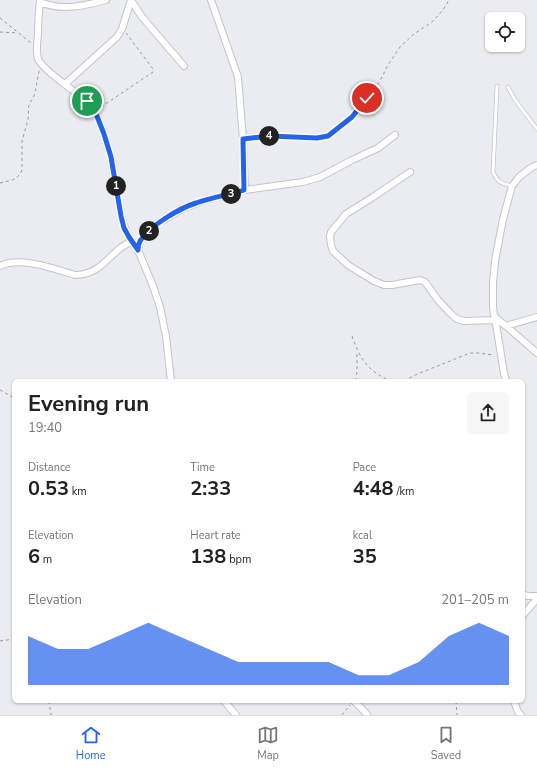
<!DOCTYPE html>
<meta charset="utf-8">
<style>
:root{--surface:#fff;--page:#f6f6f6;--text:#222;--muted:#767676;--line:#e0e0e0;--accent:#2563eb}
body{margin:0;font-family:"Nunito Sans",sans-serif;background:var(--page);color:var(--text);height:100vh;display:flex;flex-direction:column;font-size:15px;white-space:nowrap}
*{box-sizing:border-box;margin:0}
p{font-size:13px;color:var(--muted)}
.icon{flex:none;width:22px;height:22px;fill:none;stroke:currentColor;stroke-width:2;stroke-linecap:round;stroke-linejoin:round}
.map{position:relative;flex:1;overflow:hidden}
.drawer{position:absolute;left:12px;top:379px;width:513px;height:324px;display:flex;flex-direction:column;background:var(--surface);border-radius:6px;box-shadow:0 1px 3px #0004}
.drawer>*{flex:none}
.fabs{position:absolute;left:485px;top:12px;display:grid;gap:8px}
.fabs a{display:grid;place-items:center;width:40px;height:40px;border-radius:6px;background:var(--surface);box-shadow:0 1px 3px #0004;font-size:20px}
.pin{position:absolute;display:grid;place-items:center;width:34px;height:34px;color:#fff;margin:-17px;border:2px solid #fff;border-radius:50%;box-shadow:0 1px 4px #0007}
.km{position:absolute;width:20px;height:20px;margin:-10px;border-radius:50%;background:#222;color:#fff;font-size:11px;line-height:20px;text-align:center}
.round{display:grid;place-items:center;flex:none;width:42px;height:42px;border-radius:6px;background:var(--page)}
.overview{display:flex;align-items:center;justify-content:space-between;height:68px;padding:0 16px}
h1{font-size:22px;font-weight:700;line-height:30px}
.figures{display:grid;grid-template-columns:repeat(3,1fr);gap:6px;height:68px;padding:4px 16px}
.figures div{display:grid;align-content:center}
.figures b{font-size:20px;font-weight:700}
.figures small{font-size:11px;font-weight:400}
.figures p{font-size:11px}
.chart{height:112px;padding:8px 16px}
.chart p{display:flex;justify-content:space-between}
.chart svg{width:100%;height:72px;margin-top:4px;fill:var(--accent);opacity:.7}
.dock{display:flex;justify-content:space-around;align-items:center;height:56px;border-top:1px solid var(--line);background:var(--surface);font-size:11px;color:var(--muted)}
.dock a{display:grid;justify-items:center;gap:2px}
.dock .current{color:var(--accent)}
.map>svg:first-child{display:block}
</style>
<div class="map">
<svg width="537" height="715" viewBox="0 0 537 715">
<rect width="100%" height="100%" fill="#ebecf1"/>
<g fill="none" stroke-linecap="round" stroke-linejoin="round">
<!-- lane casing -->
<g stroke="#c3c4c8" stroke-width="4.5">
<path id="lane" d="M497,86L493,172C498,183 501,183 512,186
M508,87L515,100L537,129"/>
</g>
<!-- street casing -->
<g stroke="#c3c4c8" stroke-width="8">
<path id="street" d="M40,0C39,11 38,23 38,34C37,42 36,51 38,59C42,69 80,96 91,103L93,106L96,113L104,134L111,157L121,216L125,228L129,237L138,250L153,286L160,307L166,336L171,381
M131,0L142,17L184,66
M211,0L238,77L243,139L245,190
M40,2C61,11 84,6 106,0
M65,84L117,37L122,29L131,0
M537,165L532,167L519,177L512,186L503,219L495,261L493,283V307L494,315L498,320L506,326L537,353
M410,172L373,197L346,214L331,232L330,236L331,245L333,251L348,265L374,281L384,285H392L420,280L425,282L438,300L452,315L457,319L464,321L495,320
M138,250L140,241L153,226L182,209L205,200L234,193L245,190L303,182L320,177L352,160L378,148L395,135
M0,266C20,256 55,269 75,275C96,275 104,262 118,250C122,246 127,244 132,241
M495,318L504,373L506,381
M506,326L537,317
M523,594L527,596H537
M523,615L537,599
M224,701L236,715
M354,701L365,712L367,715
M514,701L518,712L521,715"/>
</g>
<!-- path -->
<path stroke="#99999d" stroke-width="1" stroke-dasharray="3 3" stroke-linecap="butt" d="M0,18L31,43
M0,32L18,33
M101,107L153,72V69L126,33
M250,138L270,136L317,138L328,136L352,117L367,98L380,81L388,65L400,47L414,34L432,22L443,10L449,0
M0,183C11,180 17,181 22,170V141L28,120L29,104L34,96L36,88L39,71
M352,336C360,359 367,370 390,381
M356,381L357,371V352
M404,381L415,375L470,353H478L494,355
M0,390L14,398
M0,641L14,639
M49,701L51,715
M456,701L457,715
M342,715L350,705"/>
<!-- lane -->
<use href="#lane" stroke="#fff" stroke-width="3"/>
<!-- street -->
<use href="#street" stroke="#fff" stroke-width="6"/>
</g>
<g fill="none" stroke-linecap="round" stroke-linejoin="round">
<!-- route casing -->
<g stroke="#fff" stroke-width="8">
<path id="route" d="M87,101L93,106L104,134L111,157L121,216L124,228L129,237L138,250C138,247 139,243 140,241C149,226 180,208 196,203C212,197 229,195 244,190L243,139L270,136L317,138L328,136L352,117L367,98"/>
</g>
<!-- route -->
<use href="#route" stroke="#2563eb" stroke-width="5"/>
</g>
</svg>
<div class="fabs">
<a><svg class="icon" aria-label="locate" viewBox="0 0 24 24"><circle cx="12" cy="12" r="6"/><path d="M12 2v4M12 18v4M2 12h4M18 12h4"/></svg></a>
</div>
<div class="pin" style="left:87px;top:101px;background:#1e9e55"><svg class="icon" aria-label="arrive" viewBox="0 0 24 24"><path d="M6 21V4h12l-3 4 3 4H6"/></svg></div>
<div class="pin" style="left:367px;top:98px;background:#d93025"><svg class="icon" aria-label="check" viewBox="0 0 24 24"><path d="M5 12l5 5 9-10"/></svg></div>
<b class="km" style="left:116px;top:186px">1</b>
<b class="km" style="left:149px;top:231px">2</b>
<b class="km" style="left:231px;top:194px">3</b>
<b class="km" style="left:269px;top:136px">4</b>
<section class="drawer">
<div class="overview"><div><h1>Evening run</h1><p>19:40</p></div><a class="round"><svg class="icon" aria-label="share" viewBox="0 0 24 24"><path d="M12 15V3M7 8l5-5 5 5M5 13v7h14v-7"/></svg></a></div>
<div class="figures">
<div><p>Distance</p><b>0.53<small> km</small></b></div>
<div><p>Time</p><b>2:33</b></div>
<div><p>Pace</p><b>4:48<small> /km</small></b></div>
</div>
<div class="figures">
<div><p>Elevation</p><b>6<small> m</small></b></div>
<div><p>Heart rate</p><b>138<small> bpm</small></b></div>
<div><p>kcal</p><b>35</b></div>
</div>
<div class="chart"><p><span>Elevation</span>201–205 m</p>
<svg viewBox="0 0 160 44" preserveAspectRatio="none"><path d="M0 44V14L10 22L20 22L30 14L40 6L50 14L60 22L70 30L80 30L90 30L100 30L110 38L120 38L130 30L140 14L150 6L160 14V44z"/></svg>
</div>
</section>
</div>
<nav class="dock">
<a class="current"><svg class="icon" aria-label="home" viewBox="0 0 24 24"><path d="M3 11l9-7 9 7M6 9v11h12V9"/></svg>Home</a>
<a><svg class="icon" aria-label="map" viewBox="0 0 24 24"><path d="M3 6l6-2 6 2 6-2v14l-6 2-6-2-6 2zM9 4v14M15 6v14"/></svg>Map</a>
<a><svg class="icon" aria-label="saved" viewBox="0 0 24 24"><path d="M7 4h10v16l-5-4-5 4z"/></svg>Saved</a>
</nav>
